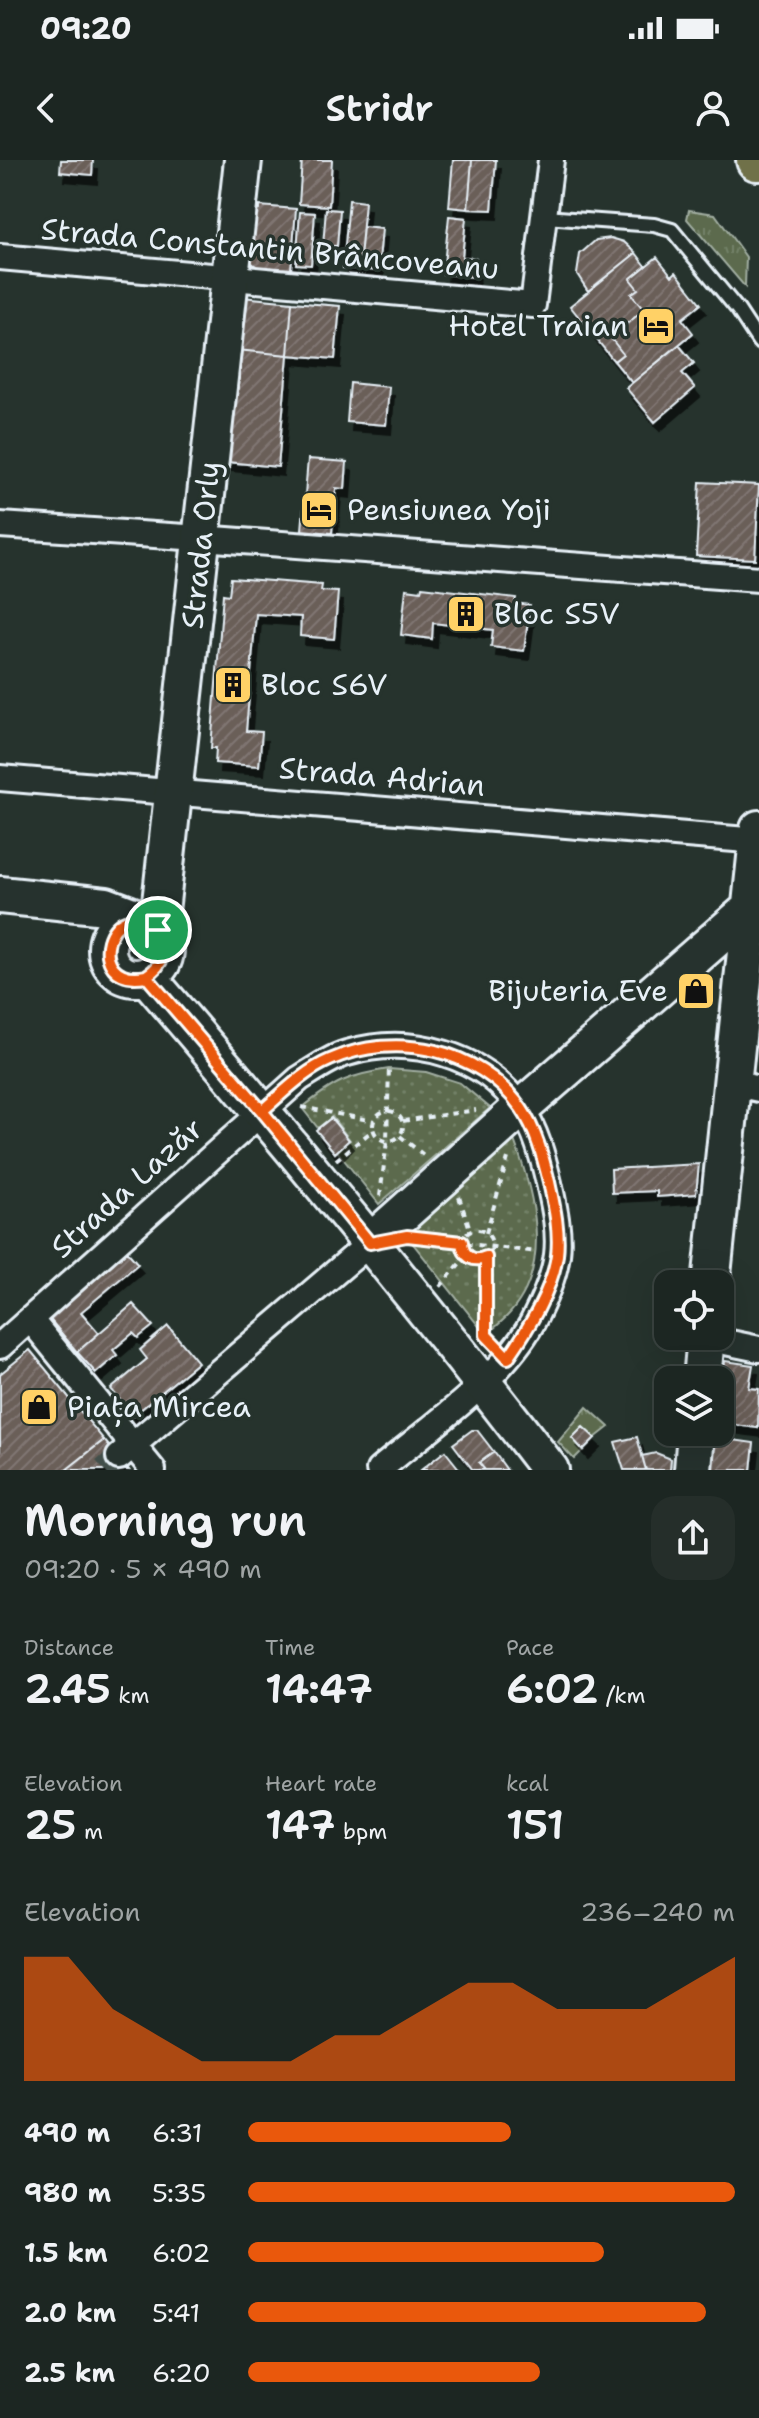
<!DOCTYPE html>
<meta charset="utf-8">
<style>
:root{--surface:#1c2622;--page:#252e2a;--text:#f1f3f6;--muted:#a0a5a5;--line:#3a4340;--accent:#ea580c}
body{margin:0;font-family:"Shantell Sans",sans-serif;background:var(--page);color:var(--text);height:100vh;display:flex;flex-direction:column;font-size:30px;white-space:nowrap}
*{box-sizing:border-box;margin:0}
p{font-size:26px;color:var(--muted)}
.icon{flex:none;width:44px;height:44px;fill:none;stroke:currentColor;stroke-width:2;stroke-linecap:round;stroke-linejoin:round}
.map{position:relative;height:1310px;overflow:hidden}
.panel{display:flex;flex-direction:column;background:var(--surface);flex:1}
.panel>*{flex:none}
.buttons{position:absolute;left:654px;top:1110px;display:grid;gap:16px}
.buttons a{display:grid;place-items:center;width:80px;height:80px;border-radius:16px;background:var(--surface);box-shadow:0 8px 32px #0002,0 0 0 2px var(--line);font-size:40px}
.pin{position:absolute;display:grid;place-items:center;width:68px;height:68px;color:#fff;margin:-34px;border:4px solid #fff;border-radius:50%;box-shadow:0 2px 8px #0007}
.round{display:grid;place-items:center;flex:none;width:84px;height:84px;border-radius:24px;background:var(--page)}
.head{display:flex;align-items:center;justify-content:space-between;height:136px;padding:0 24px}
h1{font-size:44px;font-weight:600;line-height:60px}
.metrics{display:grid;grid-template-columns:repeat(3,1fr);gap:12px;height:136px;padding:8px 24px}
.metrics div{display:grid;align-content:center}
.metrics b{font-size:40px;font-weight:600}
.metrics small{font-size:22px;font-weight:400}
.metrics p{font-size:22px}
.chart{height:224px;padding:16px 24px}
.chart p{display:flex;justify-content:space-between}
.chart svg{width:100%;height:144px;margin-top:8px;fill:var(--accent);opacity:.7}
ul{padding:0 24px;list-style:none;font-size:26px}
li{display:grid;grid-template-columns:128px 96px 1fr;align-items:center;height:60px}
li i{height:20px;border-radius:10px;background:var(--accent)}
.status{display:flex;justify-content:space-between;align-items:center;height:56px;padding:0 40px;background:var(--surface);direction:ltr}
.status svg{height:22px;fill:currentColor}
header{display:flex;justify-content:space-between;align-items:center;height:104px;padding:0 24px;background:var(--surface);font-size:36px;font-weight:600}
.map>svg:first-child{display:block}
</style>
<div class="status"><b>09:20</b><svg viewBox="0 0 49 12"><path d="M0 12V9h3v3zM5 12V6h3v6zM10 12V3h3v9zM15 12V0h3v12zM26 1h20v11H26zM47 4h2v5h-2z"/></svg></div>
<header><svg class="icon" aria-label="back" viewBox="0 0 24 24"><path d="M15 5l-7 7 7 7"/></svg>Stridr<svg class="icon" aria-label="person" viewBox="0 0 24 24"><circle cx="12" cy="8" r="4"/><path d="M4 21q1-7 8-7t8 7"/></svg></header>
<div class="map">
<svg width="759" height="1310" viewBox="0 0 759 1310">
<defs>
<pattern id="grass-tufts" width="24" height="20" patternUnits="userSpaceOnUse" patternTransform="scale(2)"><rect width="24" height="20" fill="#5b6b4d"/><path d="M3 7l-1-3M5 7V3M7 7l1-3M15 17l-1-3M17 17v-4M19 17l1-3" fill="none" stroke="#738167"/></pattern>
<pattern id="park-dots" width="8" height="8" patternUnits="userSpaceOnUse" patternTransform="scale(2)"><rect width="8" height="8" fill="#5b6b4d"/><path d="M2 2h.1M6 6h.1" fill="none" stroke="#738167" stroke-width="1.8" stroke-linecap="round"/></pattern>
<pattern id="building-hatch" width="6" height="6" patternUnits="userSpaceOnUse" patternTransform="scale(2)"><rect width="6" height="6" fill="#6b5f59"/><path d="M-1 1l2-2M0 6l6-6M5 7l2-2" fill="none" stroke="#807672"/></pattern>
<filter id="shadow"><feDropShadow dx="5" dy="9" stdDeviation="0" flood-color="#0009"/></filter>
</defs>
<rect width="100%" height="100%" fill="#26332d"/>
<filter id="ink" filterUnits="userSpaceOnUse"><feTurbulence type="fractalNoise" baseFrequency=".0125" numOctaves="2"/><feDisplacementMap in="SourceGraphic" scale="16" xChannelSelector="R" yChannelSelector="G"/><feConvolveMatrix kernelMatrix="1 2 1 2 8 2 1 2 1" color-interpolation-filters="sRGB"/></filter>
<g filter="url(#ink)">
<!-- grass -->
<path fill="url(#grass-tufts)" stroke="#a2aea2" stroke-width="2" d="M689,50L715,54L746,97L745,127L687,59Z
M587,1247L609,1267L595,1278L583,1267L572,1278L583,1290L574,1299L558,1282Z"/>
<!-- park -->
<path fill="url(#park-dots)" stroke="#a2aea2" stroke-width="2" d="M389,909L426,912L460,923L490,948L379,1044L337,991L350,980L332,957L318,968L302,948C334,922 348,915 389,909Z
M514,980C534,1033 553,1105 510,1153C503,1161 494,1168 486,1175L407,1076Z"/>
<!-- building -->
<path fill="url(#building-hatch)" stroke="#e8f1f8" stroke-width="2" filter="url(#shadow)" d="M61,0H93L92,15L60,12Z
M302,0H332L329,46L299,44Z
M453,0H472L468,49L449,47Z
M472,0H496L492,50L468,49Z
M349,40L365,42L359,109L343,108Z
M259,46L296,49L291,109L257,107L251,102L249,98L255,51L259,50Z
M326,49L340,50L337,86H323Z
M300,52L315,53L311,105L296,104Z
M449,56L466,58L462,97L476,98L474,117L443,114Z
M363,67L382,69L378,111L359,109Z
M611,78L624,82L636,93L588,131L577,114L580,94L596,80Z
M636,93L646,106L630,119L638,129L631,134L644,150L610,177L623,194L614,201L570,146Z
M657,97L672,116L676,112L701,144L682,159L693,173L632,223L614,201L623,194L610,177L644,150L631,134L638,129L630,119Z
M242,137L292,142L288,195L237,190Z
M292,142L340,146L335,199L288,195Z
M679,185L694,203L682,213L695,228L655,262L626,228Z
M237,190L288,195L278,307L227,302Z
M350,223L389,227L386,265L347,262Z
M308,299L347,302L345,329L336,328L332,373L302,370Z
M700,322L759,325L755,399L696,396Z
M231,418L322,425L321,431L338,432L334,479L300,476L301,457L256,454L246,571L262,572L259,606L215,603L216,588H211L223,434L229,435Z
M422,427L516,438L515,443L530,445L524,491L491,487L493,470L433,463L432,479L401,475L406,429L421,431Z
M331,958L349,980L335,993L316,970Z
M699,1004L696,1034L657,1037V1031L612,1033L611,1009Z
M125,1089L138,1104L81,1152L99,1173L77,1192L47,1156Z
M133,1144L153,1166L138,1178L133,1173L113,1190L117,1195L96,1213L77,1192Z
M168,1166L198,1202L133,1256L111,1229L147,1199L140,1190Z
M30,1190L104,1280L66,1310H0V1214Z
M725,1201L753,1205L749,1228L759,1229L758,1268L720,1263Z
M583,1267L595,1278L583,1290L572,1278Z
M472,1270H477L494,1292L479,1303L485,1310H473L453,1284Z
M637,1277L646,1310H624L615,1282Z
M719,1278L754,1283L751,1310H712L715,1282H718Z
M104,1280L129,1310H66Z
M445,1291L460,1310H421Z
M494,1292L507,1310H485L479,1303Z
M656,1293L671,1299L670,1310H646L642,1296Z"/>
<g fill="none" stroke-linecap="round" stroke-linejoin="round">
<!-- street-tunnel -->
<path stroke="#43504b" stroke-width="24" stroke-dasharray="24 12" stroke-linecap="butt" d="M104,1310L119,1297"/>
<!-- lane casing -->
<g stroke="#e8f1f8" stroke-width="18">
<path id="lane" d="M545,57L654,65L672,70L738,150L759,182"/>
</g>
<!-- street casing -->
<g stroke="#e8f1f8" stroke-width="30">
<path id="street" d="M0,97L533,145L551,0
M0,365L201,378L759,419
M0,618L759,681
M731,923L759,929
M30,1159L153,1310
M706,1178L759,1189
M0,1186L299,919C315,909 330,898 347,893C410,874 484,894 521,949C536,970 543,998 549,1023C554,1046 560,1071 557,1095C554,1117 542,1144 532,1163C501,1219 428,1269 379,1310
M119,1297L370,1083"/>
</g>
<!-- secondary casing -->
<g stroke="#e8f1f8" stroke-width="42">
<path id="secondary" d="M0,735L106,746L143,760
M107 789a29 29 0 1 1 58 0a29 29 0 1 1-58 0Z
M158,770L243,0
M146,816C285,977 421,1141 550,1310
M370,1083L521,948L750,749
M711,1124L759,669
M702,1220L706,1176
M693,1310L696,1272"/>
</g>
<!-- primary casing -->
<g stroke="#e8f1f8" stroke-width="46">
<path id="primary" d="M757,0H759"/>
</g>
<!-- path -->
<path stroke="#e8f1f8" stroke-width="4" stroke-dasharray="6 6" stroke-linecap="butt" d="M301,947L374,961
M373 966a15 15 0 1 1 30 0a15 15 0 1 1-30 0Z
M403,961L476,950
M400,976L426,997
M336,1000L373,970
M380,1036L387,981L389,906
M459,1037L471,1072
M462 1085a15 15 0 1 1 30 0a15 15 0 1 1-30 0Z
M486,1073L508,998
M418,1078L537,1092
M486,1097V1175L492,1180
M440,1127L467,1095"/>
<!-- lane -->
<use href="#lane" stroke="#26332d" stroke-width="12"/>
<!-- street -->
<use href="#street" stroke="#26332d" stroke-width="24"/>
<!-- secondary -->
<use href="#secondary" stroke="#26332d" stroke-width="36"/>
<!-- primary -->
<use href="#primary" stroke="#6f714a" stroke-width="40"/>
</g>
</g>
<g fill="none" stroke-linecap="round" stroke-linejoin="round" filter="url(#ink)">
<!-- route casing -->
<g stroke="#fff" stroke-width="16">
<path id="route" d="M158,770C108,727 81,828 146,816L262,951L370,1083L407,1076L462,1082C463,1096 473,1103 486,1097V1175L508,1198C528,1169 552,1131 557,1095C560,1071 554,1045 549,1022C543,997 536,970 521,948C479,888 395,871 330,900C304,911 283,933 262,951L146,816C164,805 169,789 158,770"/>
</g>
<!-- route -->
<use href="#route" stroke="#ea580c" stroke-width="10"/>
</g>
<!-- icons -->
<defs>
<g id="hotel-square" transform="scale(2)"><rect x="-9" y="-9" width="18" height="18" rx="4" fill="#ffd166" stroke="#26332d"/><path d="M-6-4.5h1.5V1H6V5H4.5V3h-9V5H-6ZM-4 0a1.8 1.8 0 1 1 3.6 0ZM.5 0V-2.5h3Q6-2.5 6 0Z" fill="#111"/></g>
<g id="building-square" transform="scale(2)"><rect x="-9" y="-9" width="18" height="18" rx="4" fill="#ffd166" stroke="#26332d"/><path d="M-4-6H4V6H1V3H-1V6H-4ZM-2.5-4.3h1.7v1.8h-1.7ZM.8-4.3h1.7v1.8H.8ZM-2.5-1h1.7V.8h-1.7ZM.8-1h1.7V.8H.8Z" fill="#111"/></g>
<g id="shop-square" transform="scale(2)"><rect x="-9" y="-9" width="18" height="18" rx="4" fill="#ffd166" stroke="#26332d"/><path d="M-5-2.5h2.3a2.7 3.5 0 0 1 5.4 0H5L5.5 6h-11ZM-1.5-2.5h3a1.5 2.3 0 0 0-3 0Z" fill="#111"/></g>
</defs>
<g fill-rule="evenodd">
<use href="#hotel-square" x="656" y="166"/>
<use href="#hotel-square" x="319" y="350"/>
<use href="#building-square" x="466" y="454"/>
<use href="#building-square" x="233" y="525"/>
<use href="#shop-square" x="696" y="831"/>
<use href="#shop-square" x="39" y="1247"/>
</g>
<g text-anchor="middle" stroke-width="7" stroke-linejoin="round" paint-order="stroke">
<!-- street labels -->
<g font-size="30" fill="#e8f1f8" stroke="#26332d">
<text transform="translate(270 89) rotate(5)" y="10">Strada Constantin Brâncoveanu</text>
<text transform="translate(201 385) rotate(-84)" y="10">Strada Orly</text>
<text transform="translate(382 617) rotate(5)" y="10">Strada Adrian</text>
<text transform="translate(127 1028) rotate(-42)" y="10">Strada Lazăr</text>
</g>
<!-- poi labels -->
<g font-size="30" fill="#e8f1f8" stroke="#26332d" text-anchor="start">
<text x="628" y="176" text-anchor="end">Hotel Traian</text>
<text x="347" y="360">Pensiunea Yoji</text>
<text x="494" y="464">Bloc S5V</text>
<text x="261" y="535">Bloc S6V</text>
<text x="668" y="841" text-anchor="end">Bijuteria Eve</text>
<text x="67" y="1257">Piața Mircea</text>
</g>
</g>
</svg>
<div class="buttons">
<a><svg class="icon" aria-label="locate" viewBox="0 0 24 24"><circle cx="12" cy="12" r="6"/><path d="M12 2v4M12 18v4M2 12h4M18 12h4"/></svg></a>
<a><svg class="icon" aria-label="layers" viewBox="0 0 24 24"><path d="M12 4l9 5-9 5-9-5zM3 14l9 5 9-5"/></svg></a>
</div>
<div class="pin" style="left:158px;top:770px;background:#1e9e55"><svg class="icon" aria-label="arrive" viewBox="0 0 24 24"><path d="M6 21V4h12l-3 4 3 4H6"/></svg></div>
</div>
<section class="panel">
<div class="head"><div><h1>Morning run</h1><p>09:20 · 5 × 490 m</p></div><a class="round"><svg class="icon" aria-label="share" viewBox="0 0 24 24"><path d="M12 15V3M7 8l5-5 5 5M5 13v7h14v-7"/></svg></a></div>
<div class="metrics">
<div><p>Distance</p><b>2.45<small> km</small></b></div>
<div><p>Time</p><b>14:47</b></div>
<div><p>Pace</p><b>6:02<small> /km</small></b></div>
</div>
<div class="metrics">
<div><p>Elevation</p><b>25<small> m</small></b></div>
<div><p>Heart rate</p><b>147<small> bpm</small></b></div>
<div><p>kcal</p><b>151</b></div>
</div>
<div class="chart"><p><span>Elevation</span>236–240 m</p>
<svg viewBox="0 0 160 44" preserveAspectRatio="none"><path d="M0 44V6L10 6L20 22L30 30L40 38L50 38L60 38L70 30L80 30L90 22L100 14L110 14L120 22L130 22L140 22L150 14L160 6V44z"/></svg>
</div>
<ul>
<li><b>490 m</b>6:31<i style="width:54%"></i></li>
<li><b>980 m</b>5:35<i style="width:100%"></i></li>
<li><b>1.5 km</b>6:02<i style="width:73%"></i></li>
<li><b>2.0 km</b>5:41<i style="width:94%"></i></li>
<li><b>2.5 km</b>6:20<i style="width:60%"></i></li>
</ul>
</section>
